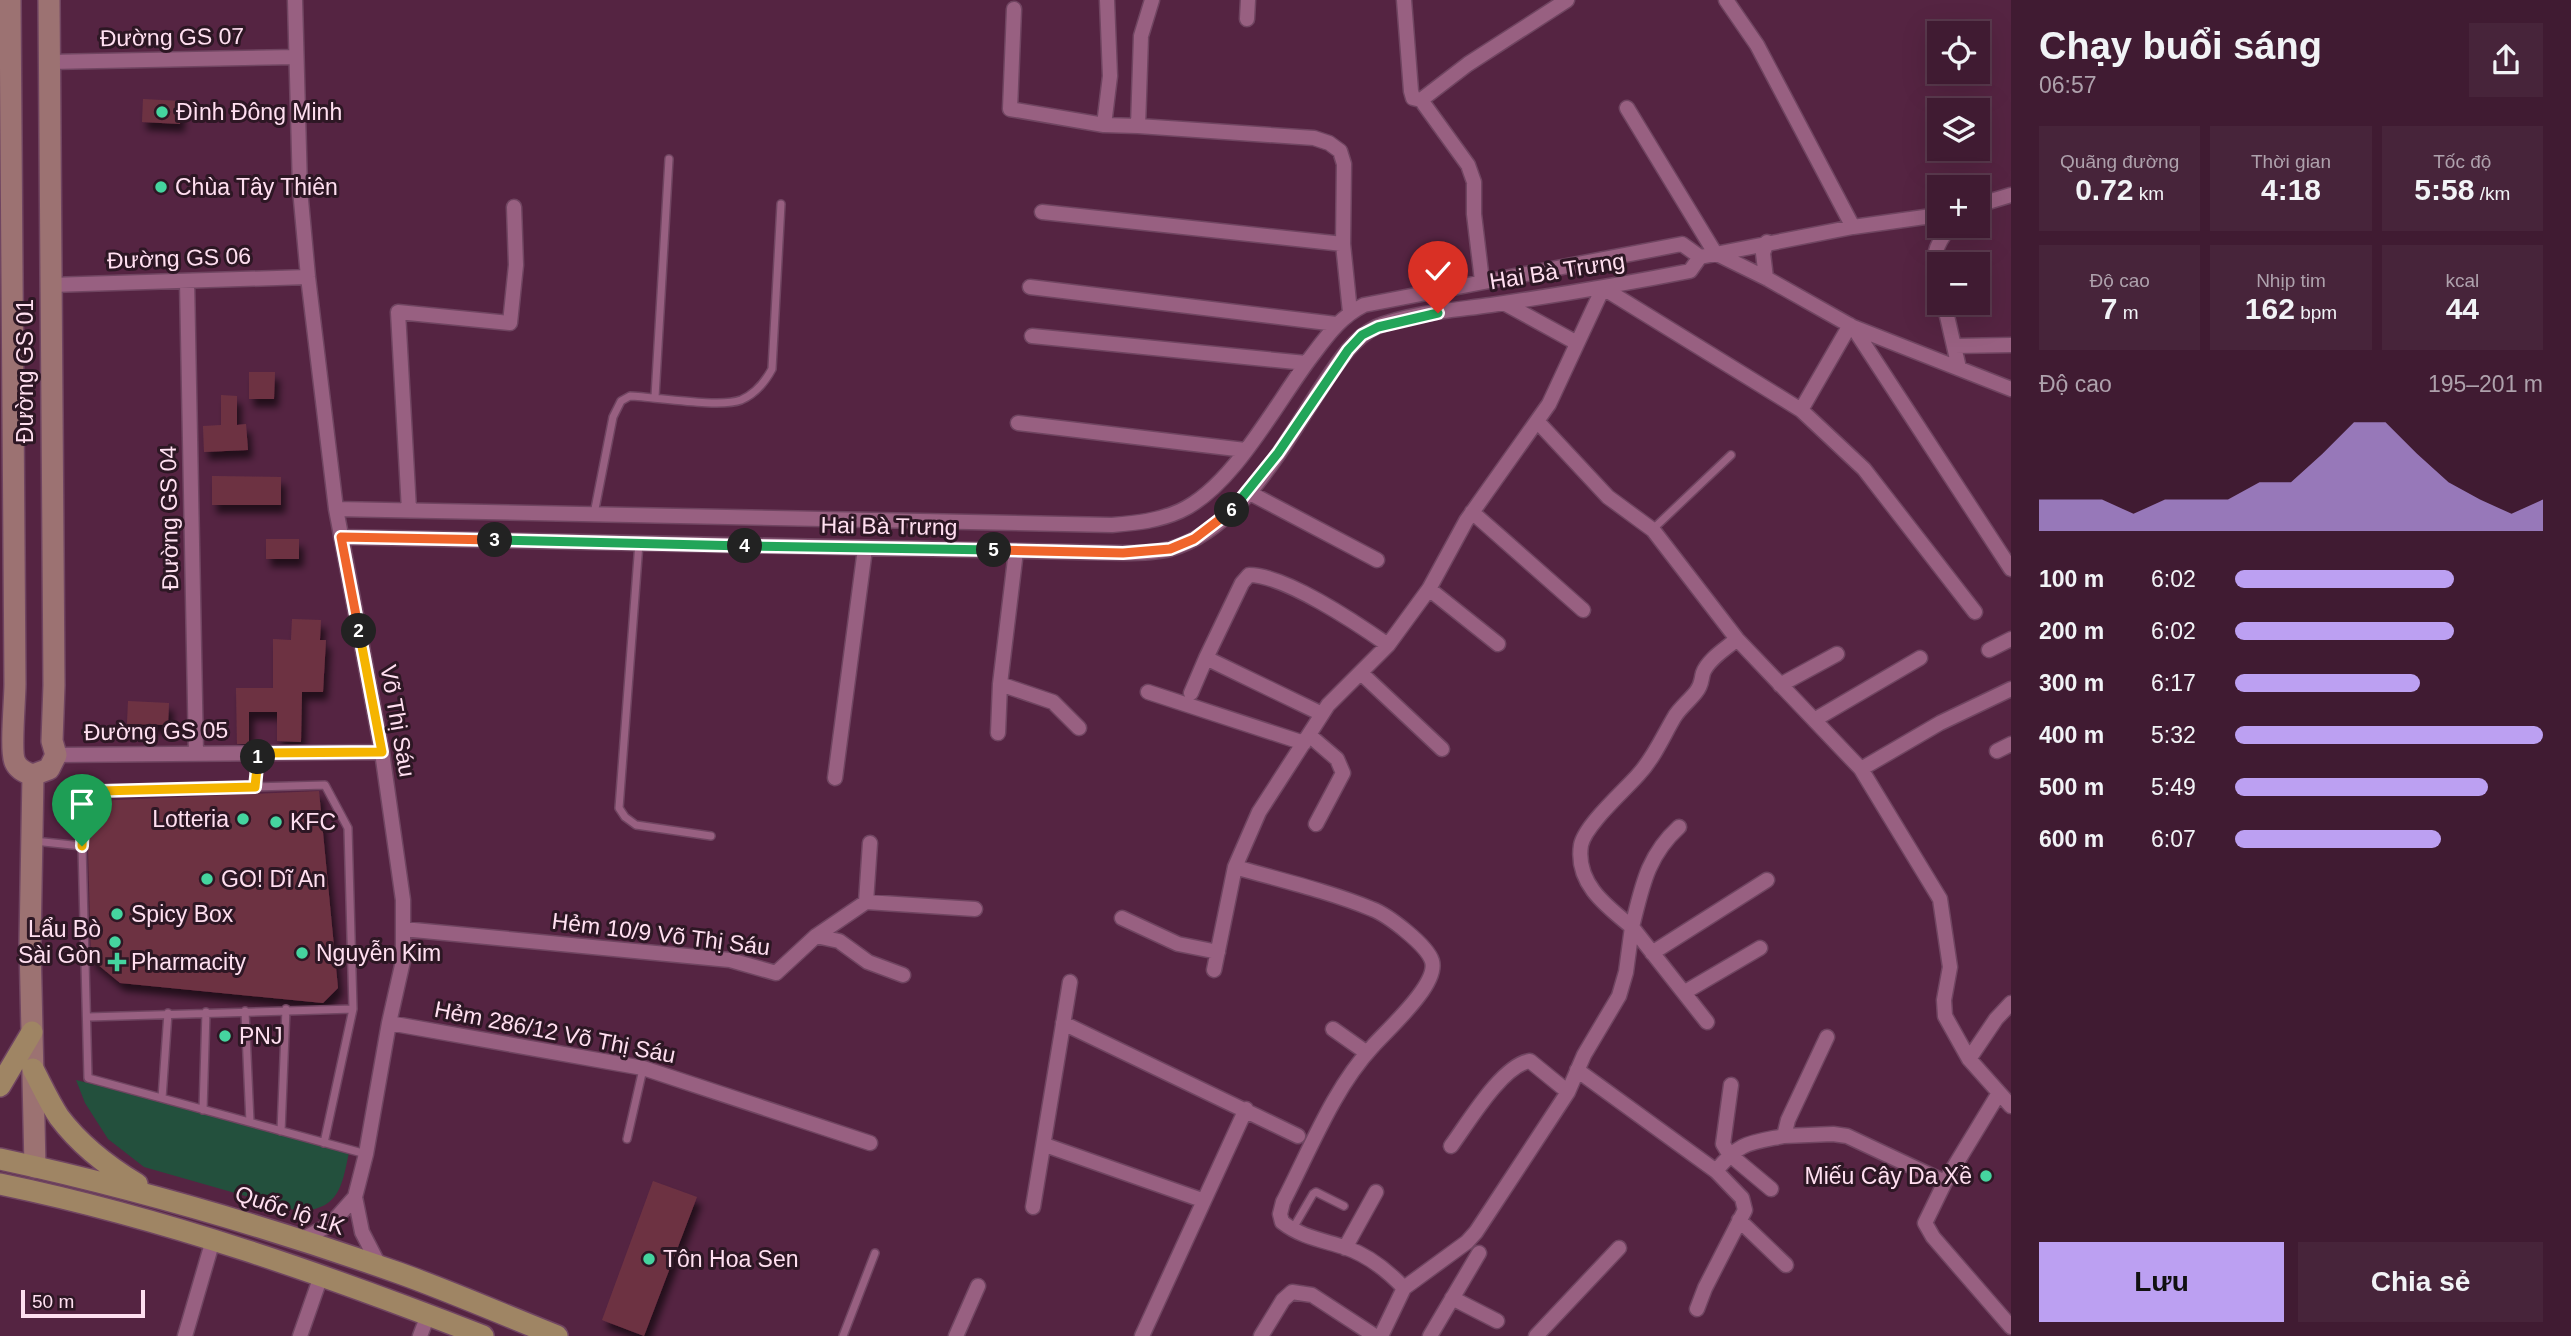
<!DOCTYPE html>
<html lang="vi">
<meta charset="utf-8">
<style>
:root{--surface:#401b32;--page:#47243a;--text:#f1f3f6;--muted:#aea1ac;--line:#59394d;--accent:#bca0f2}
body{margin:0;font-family:Helvetica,sans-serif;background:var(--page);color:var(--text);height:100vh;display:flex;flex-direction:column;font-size:26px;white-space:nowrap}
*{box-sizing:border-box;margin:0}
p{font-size:23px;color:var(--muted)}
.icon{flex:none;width:38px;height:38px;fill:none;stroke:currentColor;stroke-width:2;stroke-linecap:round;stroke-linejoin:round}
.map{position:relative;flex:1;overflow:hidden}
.sheet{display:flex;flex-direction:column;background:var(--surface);width:560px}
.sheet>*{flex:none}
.controls{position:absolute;left:1927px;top:21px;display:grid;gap:14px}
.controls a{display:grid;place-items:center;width:63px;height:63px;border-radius:0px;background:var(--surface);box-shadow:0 7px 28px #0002,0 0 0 2px var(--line);font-size:35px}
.scale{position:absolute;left:21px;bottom:18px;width:124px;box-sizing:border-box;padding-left:7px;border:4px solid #ffdff0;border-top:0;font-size:19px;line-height:24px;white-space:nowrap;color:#ffdff0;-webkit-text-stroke:5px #2d1724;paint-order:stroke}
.pin{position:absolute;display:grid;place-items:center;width:60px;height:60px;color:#fff;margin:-72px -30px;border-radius:50% 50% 50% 0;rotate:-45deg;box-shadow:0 0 7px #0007}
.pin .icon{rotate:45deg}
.km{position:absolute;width:35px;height:35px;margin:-18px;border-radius:50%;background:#222;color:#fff;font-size:19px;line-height:35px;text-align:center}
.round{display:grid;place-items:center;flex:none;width:74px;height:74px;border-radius:0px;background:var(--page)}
.overview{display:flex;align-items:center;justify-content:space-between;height:119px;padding:0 28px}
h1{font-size:38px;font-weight:600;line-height:52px}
.metrics{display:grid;grid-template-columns:repeat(3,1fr);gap:10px;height:119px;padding:7px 28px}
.metrics div{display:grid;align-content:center;border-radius:0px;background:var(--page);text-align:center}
.metrics b{font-size:30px;font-weight:600}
.metrics small{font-size:19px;font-weight:400}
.metrics p{font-size:19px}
.chart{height:196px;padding:14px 28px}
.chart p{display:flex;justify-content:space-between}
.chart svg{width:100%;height:126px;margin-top:7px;fill:var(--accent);opacity:.7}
.action{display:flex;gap:14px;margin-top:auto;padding:14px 28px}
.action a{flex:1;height:80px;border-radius:0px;background:var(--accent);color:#111;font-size:28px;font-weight:600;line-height:80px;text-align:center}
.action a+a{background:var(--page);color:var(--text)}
ul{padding:0 28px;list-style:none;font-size:23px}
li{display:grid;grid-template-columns:112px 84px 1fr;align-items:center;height:52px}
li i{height:18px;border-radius:9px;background:var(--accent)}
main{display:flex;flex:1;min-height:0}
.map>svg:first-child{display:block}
</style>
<main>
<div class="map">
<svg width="2011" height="1336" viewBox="0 0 2011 1336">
<defs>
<filter id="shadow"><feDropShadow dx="4.5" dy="8" stdDeviation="3.5" flood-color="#0009"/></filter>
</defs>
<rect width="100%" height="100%" fill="#552442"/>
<!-- green -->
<path fill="#23503d" d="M76,1080L350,1148C342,1183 342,1210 298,1211L144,1167L108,1139L85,1103Z"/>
<!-- building -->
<path fill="#6d3343" filter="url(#shadow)" d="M143,99L181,101L180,124L142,122Z
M249,372H275L274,399H249Z
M221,395L237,396V425L246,424L248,450L204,452L203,426L221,425Z
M212,476L281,477V505H212Z
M266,539H299V559H266Z
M292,619L321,620L320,640H326L323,692H302L301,742L277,741V712H249V744H237L236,688H273V639L291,640Z
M128,701L169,703L168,725L127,724Z
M319,791L338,988L323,1003L120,983L91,959L88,846L90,804L96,801Z
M653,1181L697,1197L644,1336L602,1320Z"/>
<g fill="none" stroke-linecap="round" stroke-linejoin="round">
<!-- lane casing -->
<g stroke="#704561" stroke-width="10">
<path id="lane" d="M655,397L669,159
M594,514L613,417L621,401L630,396C656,397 720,408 741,400C755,394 765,382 772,369L781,204
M1653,529L1731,455
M639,543L619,808L625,817L636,825L711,836
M255,787L259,754
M34,841L82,846
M245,1011L250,1122
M88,1017L353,1009
M162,1098L168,1013
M203,1110L206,1012
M281,1131L286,1009
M627,1139L643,1069
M324,1143L353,1009L348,828L325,785L100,791L84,801L82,846L88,1078L366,1154
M1292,1230L1313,1194L1316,1192L1344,1206
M843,1336L875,1253"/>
</g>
<!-- street casing -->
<g stroke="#704561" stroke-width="17">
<path id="street" d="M295,0L300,189L308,277L336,509L382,752L403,900V961L389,1023L366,1154L355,1197L362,1232L380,1267
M1107,0L1110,76L1104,125L1138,126
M1152,0L1141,36L1138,126L1314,138L1329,143L1340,151L1344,164L1343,244L1350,312
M1404,0L1411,91L1413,98L1421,100L1468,64L1567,0
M1726,0L1757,45L1853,227
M1014,9L1010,109L1104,125
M1247,19L1248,0
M49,62L296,57
M1421,100L1468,165L1474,182V214L1482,281
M1627,108L1715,253L1766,278L1853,327L2011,389
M1978,205L2011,195
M1042,212L1343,244
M1766,278L1763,253L1767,242
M187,281L196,754
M1939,283C1932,256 1933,249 1950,226
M51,285L308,277
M1030,287L1336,324
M1504,303L1577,343
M1944,303L1959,368
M1853,327L2011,569
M1032,336L1306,363
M1955,346L2011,345
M1801,410L1850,325
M1537,421L1608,497L1653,530L1737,639L1861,769L1940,899L1950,967L1944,1000L1945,1016L1969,1059L2011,1106
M1018,423L1245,450
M1248,492L1377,560
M336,509L1112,525C1136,523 1158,521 1180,511C1233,487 1276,403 1311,357C1327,336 1340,317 1364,305L1682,244L1700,257
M409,510L398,312L510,323L516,265L514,207
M1472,512L1583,610
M341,537L1123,553C1138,553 1155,553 1170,549C1241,529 1285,442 1323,385C1337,364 1352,339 1376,327C1409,313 1456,310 1491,305C1558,295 1624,284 1690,271L1700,257L1853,227L1939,215
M1429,589L1498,644
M1989,650L2011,639
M1206,658L1242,583L1249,575C1285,575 1358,624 1388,645
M1361,673L1442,749
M1000,684L1053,702L1079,728
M1780,685L1837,654
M1148,692L1304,743
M1191,693L1206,658L1322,714
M1814,720L1920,658
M998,733L1000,684L1016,551
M1309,735L1337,759L1343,773L1316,824
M1997,751L2011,744
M56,755L382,752
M1861,769L1940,723L2011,689
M835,778L865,549
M1679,827C1647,856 1642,887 1632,927L1707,1022
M1235,867C1280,880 1328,891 1372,909C1388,915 1427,945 1432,961C1439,984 1388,1029 1373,1046C1333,1089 1310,1150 1283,1202L1280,1214L1282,1222C1301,1237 1322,1240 1344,1247C1368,1255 1387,1270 1404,1288
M866,902L870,843
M1122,918L1178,944L1218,952
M403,929L730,960L776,973L816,936L866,902L975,909
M816,936L839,941L868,962L903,975
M1652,953L1767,880
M1214,970L1235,867L1259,812L1328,705L1388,645L1429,589L1466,521L1549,404L1603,288L1801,410L1864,469L1975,612
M1685,992L1760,948
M389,1023L643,1068L870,1143
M1063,1023L1298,1136
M1333,1029L1367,1053
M1969,1059L1996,1019L2011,1003
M1577,1070L1716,1171L1742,1198L1745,1210L1705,1288L1697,1309
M1731,1085L1723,1144L1729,1154L1771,1189
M1999,1093L1945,1182L1925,1223L1933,1237L2011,1327
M1784,1136L1833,1134L1847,1136L1945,1182
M1045,1145L1202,1200
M1451,1146C1468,1123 1502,1065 1530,1061L1568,1092
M1716,1171C1739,1142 1749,1143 1784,1136L1788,1120L1827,1037
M1033,1207L1070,982
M1739,1220L1786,1265
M301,1240L331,1224L355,1197
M1345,1248L1376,1192
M1452,1298L1497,1321
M185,1336L213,1240
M300,1336L321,1276
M420,1336L428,1315
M956,1336L978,1286
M1142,1336L1246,1109
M1261,1336L1283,1300L1292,1292L1312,1295L1375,1336
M1381,1336L1404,1288L1467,1242L1476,1232L1568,1092L1584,1055L1619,996L1626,972L1632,927C1606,906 1575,883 1581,845C1585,825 1624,791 1638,775C1654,758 1663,736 1675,716C1681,707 1689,701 1696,692C1702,685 1701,680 1703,673C1708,659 1727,648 1737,639
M1430,1336L1479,1253
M1536,1336L1619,1248"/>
</g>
<!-- secondary casing -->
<g stroke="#704561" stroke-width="24">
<path id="secondary" d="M10,0L15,684C15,699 10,752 15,762C18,769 26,773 33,775L49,769L56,755L52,741L54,685L49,0
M33,775L30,943L35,1167"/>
</g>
<!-- primary casing -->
<g stroke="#704561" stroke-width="24">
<path id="primary" d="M33,1069C41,1084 49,1102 59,1117C80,1145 107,1166 137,1184
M0,1086L32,1032
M0,1159C135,1188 268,1227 399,1273C452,1292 504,1315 557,1336
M0,1184C165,1218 326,1275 483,1336"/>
</g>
<!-- lane -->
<use href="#lane" stroke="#986081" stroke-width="7"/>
<!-- street -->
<use href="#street" stroke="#986081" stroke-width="14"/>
<!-- secondary -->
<use href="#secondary" stroke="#9c7272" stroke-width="21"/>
<!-- primary -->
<use href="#primary" stroke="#9f8564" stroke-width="21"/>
</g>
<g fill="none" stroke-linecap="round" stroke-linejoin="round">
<!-- split-1 casing -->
<g stroke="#fff" stroke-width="14">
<path id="split-1" d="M82,846L84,801L100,791L255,787L258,757"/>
</g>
<!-- split-2 casing -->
<g stroke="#fff" stroke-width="14">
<path id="split-2" d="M258,757L259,753L382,752L359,631"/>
</g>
<!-- split-3 casing -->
<g stroke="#fff" stroke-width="14">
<path id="split-3" d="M359,631L341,537L495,540"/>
</g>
<!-- split-4 casing -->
<g stroke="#fff" stroke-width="14">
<path id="split-4" d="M495,540L745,546"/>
</g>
<!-- split-5 casing -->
<g stroke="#fff" stroke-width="14">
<path id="split-5" d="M745,546L994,550"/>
</g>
<!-- split-6 casing -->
<g stroke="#fff" stroke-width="14">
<path id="split-6" d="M994,550L1123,553L1170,549L1194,539L1232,510"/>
</g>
<!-- split-7 casing -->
<g stroke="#fff" stroke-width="14">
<path id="split-7" d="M1232,510L1278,453L1348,350L1362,335L1378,327L1438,313"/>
</g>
<!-- split-1 -->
<use href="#split-1" stroke="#f5b400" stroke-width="9"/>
<!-- split-2 -->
<use href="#split-2" stroke="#f5b400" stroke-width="9"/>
<!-- split-3 -->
<use href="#split-3" stroke="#f0652b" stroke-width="9"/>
<!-- split-4 -->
<use href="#split-4" stroke="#22a559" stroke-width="9"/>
<!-- split-5 -->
<use href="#split-5" stroke="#22a559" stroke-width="9"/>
<!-- split-6 -->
<use href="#split-6" stroke="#f0652b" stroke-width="9"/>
<!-- split-7 -->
<use href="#split-7" stroke="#22a559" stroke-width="9"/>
</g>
<!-- markers -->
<g fill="#45d49f" stroke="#2d1724" stroke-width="2.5">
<circle cx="162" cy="112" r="7"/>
<circle cx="161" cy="187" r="7"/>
<circle cx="243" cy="819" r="7"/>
<circle cx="276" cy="822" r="7"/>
<circle cx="207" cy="879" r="7"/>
<circle cx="117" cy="914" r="7"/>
<circle cx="115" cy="942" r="7"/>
<circle cx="302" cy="953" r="7"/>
<path d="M113.5 951.5h7v7h7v7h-7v7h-7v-7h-7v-7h7z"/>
<circle cx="225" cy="1036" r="7"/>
<circle cx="1986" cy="1176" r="7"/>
<circle cx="649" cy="1259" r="7"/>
</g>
<g text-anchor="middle" stroke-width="6" stroke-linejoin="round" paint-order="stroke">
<!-- street labels -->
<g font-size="23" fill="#ffdff0" stroke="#2d1724">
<text transform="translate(172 37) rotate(-1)" y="8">Đường GS 07</text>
<text transform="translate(179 258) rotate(-2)" y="8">Đường GS 06</text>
<text transform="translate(1557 271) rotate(-9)" y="8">Hai Bà Trưng</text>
<text transform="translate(25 371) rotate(-90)" y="8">Đường GS 01</text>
<text transform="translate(169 518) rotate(-91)" y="8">Đường GS 04</text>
<text transform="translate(889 526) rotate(1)" y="8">Hai Bà Trưng</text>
<text transform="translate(398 721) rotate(80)" y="8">Võ Thị Sáu</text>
<text transform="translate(156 731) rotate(-1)" y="8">Đường GS 05</text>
<text transform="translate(661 934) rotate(7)" y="8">Hẻm 10/9 Võ Thị Sáu</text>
<text transform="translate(555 1032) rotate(11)" y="8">Hẻm 286/12 Võ Thị Sáu</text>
<text transform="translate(290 1210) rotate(18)" y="8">Quốc lộ 1K</text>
</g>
<!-- poi labels -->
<g font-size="23" fill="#ffdff0" stroke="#2d1724" text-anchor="start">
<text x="176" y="120">Đình Đông Minh</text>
<text x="175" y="195">Chùa Tây Thiên</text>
<text x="229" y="827" text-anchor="end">Lotteria</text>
<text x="290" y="830">KFC</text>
<text x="221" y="887">GO! Dĩ An</text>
<text x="131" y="922">Spicy Box</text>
<text x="101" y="937" text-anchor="end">Lẩu Bò<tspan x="101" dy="26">Sài Gòn</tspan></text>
<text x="316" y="961">Nguyễn Kim</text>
<text x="131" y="970">Pharmacity</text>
<text x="239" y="1044">PNJ</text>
<text x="1972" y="1184" text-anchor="end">Miếu Cây Da Xề</text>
<text x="663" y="1267">Tôn Hoa Sen</text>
</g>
</g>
</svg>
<div class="controls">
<a><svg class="icon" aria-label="locate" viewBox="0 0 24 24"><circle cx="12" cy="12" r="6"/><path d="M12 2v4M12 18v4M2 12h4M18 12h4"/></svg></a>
<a><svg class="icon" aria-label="layers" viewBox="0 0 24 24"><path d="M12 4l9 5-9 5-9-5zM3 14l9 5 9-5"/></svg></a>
<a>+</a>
<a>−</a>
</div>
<div class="scale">50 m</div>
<div class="pin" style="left:82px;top:846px;background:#1e9e55"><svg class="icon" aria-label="arrive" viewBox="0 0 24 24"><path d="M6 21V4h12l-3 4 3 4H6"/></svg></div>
<div class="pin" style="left:1438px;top:313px;background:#d93025"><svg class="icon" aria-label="check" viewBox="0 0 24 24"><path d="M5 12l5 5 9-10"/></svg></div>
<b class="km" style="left:258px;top:757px">1</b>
<b class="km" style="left:359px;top:631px">2</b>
<b class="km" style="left:495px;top:540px">3</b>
<b class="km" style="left:745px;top:546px">4</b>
<b class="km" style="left:994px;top:550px">5</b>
<b class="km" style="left:1232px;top:510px">6</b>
</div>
<section class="sheet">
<div class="overview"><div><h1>Chạy buổi sáng</h1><p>06:57</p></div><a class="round"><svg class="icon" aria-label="share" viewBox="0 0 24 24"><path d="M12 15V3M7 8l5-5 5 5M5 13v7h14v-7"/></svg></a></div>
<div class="metrics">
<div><p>Quãng đường</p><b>0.72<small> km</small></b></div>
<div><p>Thời gian</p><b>4:18</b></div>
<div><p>Tốc độ</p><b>5:58<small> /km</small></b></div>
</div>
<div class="metrics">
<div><p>Độ cao</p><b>7<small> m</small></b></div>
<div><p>Nhịp tim</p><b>162<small> bpm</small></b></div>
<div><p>kcal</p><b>44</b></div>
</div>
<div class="chart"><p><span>Độ cao</span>195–201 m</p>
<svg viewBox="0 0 160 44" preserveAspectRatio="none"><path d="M0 44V33L10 33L20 33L30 38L40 33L50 33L60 33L70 27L80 27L90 17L100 6L110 6L120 17L130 27L140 33L150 38L160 33V44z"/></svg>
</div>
<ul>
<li><b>100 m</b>6:02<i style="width:71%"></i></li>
<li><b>200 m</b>6:02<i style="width:71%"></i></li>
<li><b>300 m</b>6:17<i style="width:60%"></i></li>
<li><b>400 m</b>5:32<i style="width:100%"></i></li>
<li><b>500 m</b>5:49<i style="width:82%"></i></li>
<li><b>600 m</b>6:07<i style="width:67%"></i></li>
</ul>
<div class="action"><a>Lưu</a><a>Chia sẻ</a></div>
</section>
</main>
